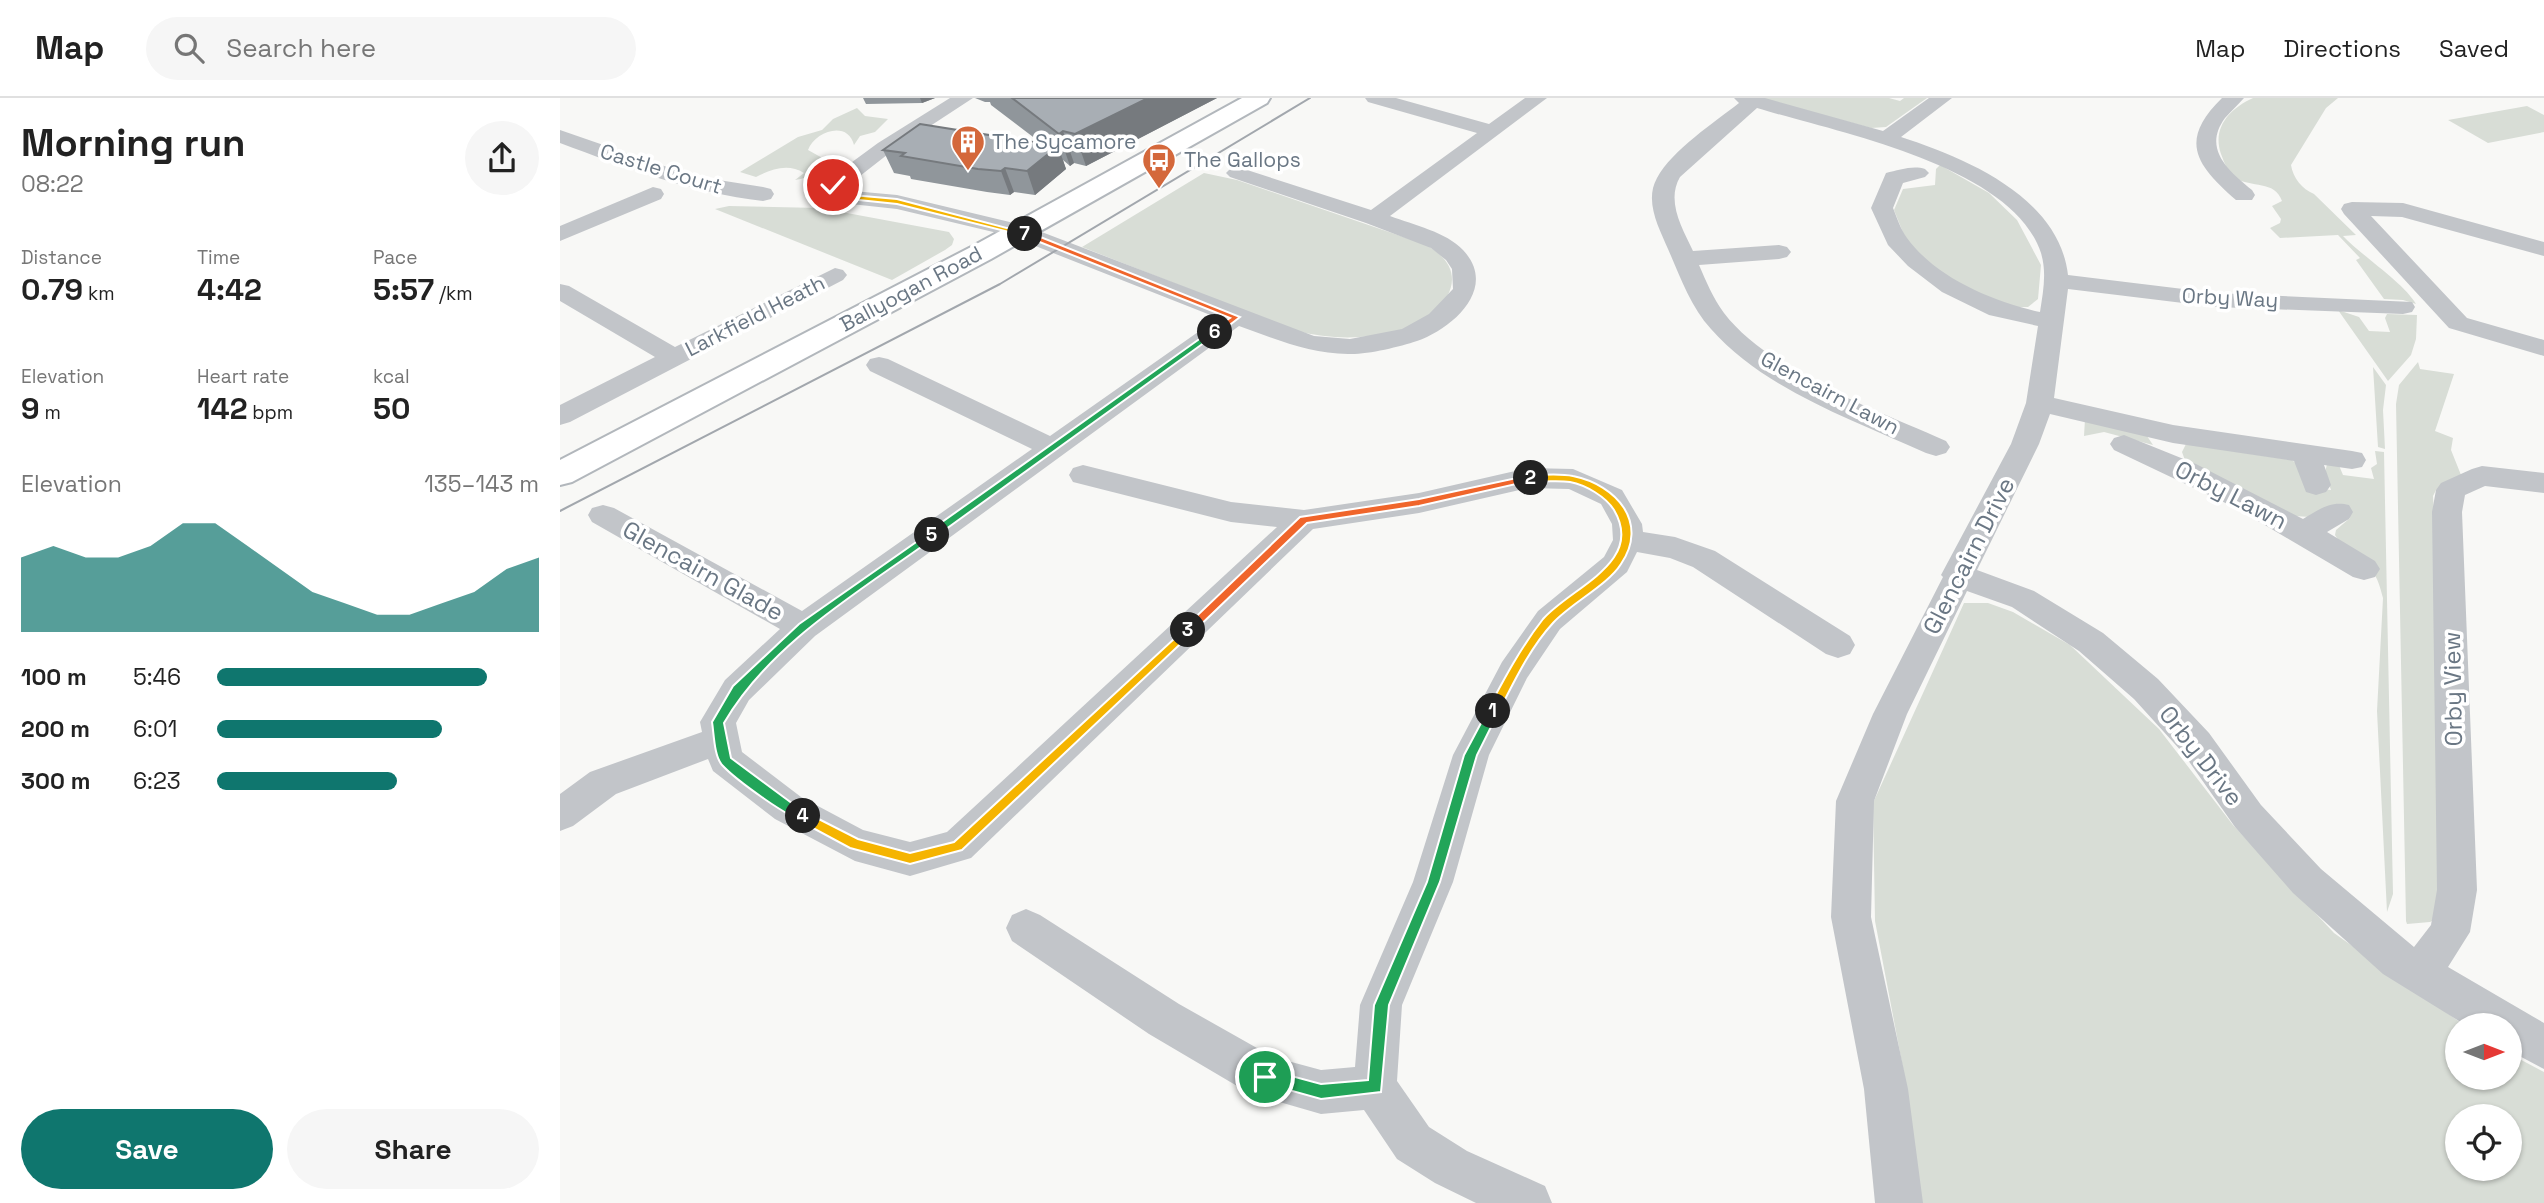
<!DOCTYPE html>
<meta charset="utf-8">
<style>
:root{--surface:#fff;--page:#f6f6f6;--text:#222;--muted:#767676;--line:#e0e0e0;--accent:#0f766e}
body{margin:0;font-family:"Space Grotesk",sans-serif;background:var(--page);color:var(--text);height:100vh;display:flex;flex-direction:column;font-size:26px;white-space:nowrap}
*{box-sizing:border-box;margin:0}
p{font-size:23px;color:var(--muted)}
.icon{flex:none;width:38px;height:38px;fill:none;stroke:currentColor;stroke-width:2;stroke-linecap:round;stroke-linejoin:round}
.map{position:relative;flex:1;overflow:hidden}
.sheet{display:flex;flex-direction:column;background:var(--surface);width:560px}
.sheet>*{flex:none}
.needle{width:46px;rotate:90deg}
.buttons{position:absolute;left:1885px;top:915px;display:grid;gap:14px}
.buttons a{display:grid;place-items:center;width:77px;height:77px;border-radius:50%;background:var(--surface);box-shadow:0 2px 5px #0004;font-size:35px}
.pin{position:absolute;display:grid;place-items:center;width:60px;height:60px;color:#fff;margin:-30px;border:4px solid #fff;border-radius:50%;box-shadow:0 2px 7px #0007}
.km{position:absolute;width:35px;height:35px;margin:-18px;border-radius:50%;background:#222;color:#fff;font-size:19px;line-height:35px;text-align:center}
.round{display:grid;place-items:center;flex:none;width:74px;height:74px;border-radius:37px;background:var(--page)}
.headline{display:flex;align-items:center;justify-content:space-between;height:119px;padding:0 21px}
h1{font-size:38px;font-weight:800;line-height:52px}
.stats{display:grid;grid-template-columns:repeat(3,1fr);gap:10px;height:119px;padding:7px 21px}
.stats div{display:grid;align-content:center}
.stats b{font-size:30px;font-weight:800}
.stats small{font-size:19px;font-weight:400}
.stats p{font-size:19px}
.chart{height:196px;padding:14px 21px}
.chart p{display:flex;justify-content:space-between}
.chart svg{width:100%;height:126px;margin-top:7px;fill:var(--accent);opacity:.7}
.primary-button{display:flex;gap:14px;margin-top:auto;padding:14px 21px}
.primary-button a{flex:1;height:80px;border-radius:42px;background:var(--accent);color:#fff;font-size:28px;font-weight:800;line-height:80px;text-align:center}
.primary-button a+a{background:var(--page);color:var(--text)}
ul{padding:0 21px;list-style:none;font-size:23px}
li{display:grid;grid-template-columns:112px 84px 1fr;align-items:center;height:52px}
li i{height:18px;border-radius:9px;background:var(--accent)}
header{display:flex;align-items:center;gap:42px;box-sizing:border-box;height:98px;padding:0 35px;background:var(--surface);border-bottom:2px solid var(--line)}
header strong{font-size:33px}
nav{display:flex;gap:38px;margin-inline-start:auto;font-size:24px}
.search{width:490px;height:63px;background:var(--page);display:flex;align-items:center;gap:18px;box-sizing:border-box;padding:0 24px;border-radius:38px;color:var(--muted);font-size:26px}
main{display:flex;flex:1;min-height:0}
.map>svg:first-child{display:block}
</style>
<header>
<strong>Map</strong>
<div class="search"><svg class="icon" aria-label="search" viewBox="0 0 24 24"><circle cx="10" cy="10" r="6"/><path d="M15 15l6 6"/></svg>Search here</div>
<nav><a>Map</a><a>Directions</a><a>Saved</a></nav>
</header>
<main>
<section class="sheet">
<div class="headline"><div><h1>Morning run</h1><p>08:22</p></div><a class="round"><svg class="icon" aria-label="share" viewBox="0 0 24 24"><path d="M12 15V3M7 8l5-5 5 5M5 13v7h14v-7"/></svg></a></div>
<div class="stats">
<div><p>Distance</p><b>0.79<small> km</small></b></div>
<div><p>Time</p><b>4:42</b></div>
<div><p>Pace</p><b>5:57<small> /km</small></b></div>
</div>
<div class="stats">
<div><p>Elevation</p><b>9<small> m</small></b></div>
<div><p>Heart rate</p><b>142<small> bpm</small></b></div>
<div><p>kcal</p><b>50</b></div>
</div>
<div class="chart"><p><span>Elevation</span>135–143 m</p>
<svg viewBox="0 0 160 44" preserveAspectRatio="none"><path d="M0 44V18L10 14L20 18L30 18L40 14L50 6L60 6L70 14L80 22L90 30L100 34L110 38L120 38L130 34L140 30L150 22L160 18V44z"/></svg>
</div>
<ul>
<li><b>100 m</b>5:46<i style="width:84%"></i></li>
<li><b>200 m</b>6:01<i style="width:70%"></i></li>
<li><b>300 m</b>6:23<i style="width:56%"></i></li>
</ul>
<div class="primary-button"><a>Save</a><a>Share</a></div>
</section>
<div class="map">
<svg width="1984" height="1105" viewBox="0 0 1984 1105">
<rect width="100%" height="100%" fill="#f8f8f6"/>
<!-- green -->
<path fill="#d8ddd6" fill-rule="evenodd" d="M1199,0H1329L1340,3L1344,0H1367L1326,29L1311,30Z
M1693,0H1778L1766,10L1731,67C1733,80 1742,91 1754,96L1796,137L1783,138C1802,158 1844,185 1856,206L1843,202L1824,201L1796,162L1800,160L1778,137L1720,140L1710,130L1720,125L1721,121L1712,108L1722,103C1715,82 1691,90 1675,80C1668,75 1664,64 1661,56C1652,30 1669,11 1693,0Z
M1967,8L1984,17V34L1928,45L1888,22Z
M297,10L305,18L328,21L315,34L300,38L294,47C288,22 255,33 248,52L266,62C258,77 251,79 235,82L244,75C228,65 212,71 196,79L180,74L238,39L262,32L273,21Z
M1380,67L1429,95L1457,122L1481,167L1478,201L1468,209H1451L1394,184L1350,152L1334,112L1343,91L1375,87L1376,71Z
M644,75L677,82L864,146C920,175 882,221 837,233C801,242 771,241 736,233L522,149Z
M169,108L260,110L389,134L394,141L392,147L385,152L332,182L155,111Z
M1778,212L1799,219L1809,233L1830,234L1825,220L1827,216L1857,217L1856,241L1851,257L1828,283Z
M1858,264L1860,271L1894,276L1875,333L1893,340L1891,352L1901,377L1876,392L1873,398L1881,545L1877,820L1870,824L1847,826L1846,823L1836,306L1839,287Z
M1813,269L1826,287L1823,312L1825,351L1818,349Z
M1525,321L1587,338L1593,347L1544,334L1524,338Z
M1626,346L1732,362L1738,367L1746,389L1771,392L1765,375L1767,366L1778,365L1783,377L1814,381L1811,370L1817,366L1815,353L1824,354L1833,796L1827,814L1817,613L1823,500C1813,454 1794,467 1775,437L1776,432L1790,420L1768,409L1751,419L1734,418L1626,365L1622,354Z
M1404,505H1428L1453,514L1510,547L1599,631L1673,727L1774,835L1904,927L1897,928V980H1950V956L1984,974V1105H1360L1346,986L1315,823L1313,705ZM1897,1018H1950V1071H1897Z"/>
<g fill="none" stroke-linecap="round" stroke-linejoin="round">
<!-- secondary casing -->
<g stroke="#b2b7bc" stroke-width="4">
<path id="secondary" d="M682,0H710L707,5L431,161L12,384L0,387V362L411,149Z"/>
</g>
<!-- street -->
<path fill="#c2c5c9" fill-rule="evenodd" d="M390,0H413L332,53L282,92L337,97L466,128L754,238L790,241L842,231L869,216L893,191L892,171L886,162L871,150L806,125L670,79L666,75L670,71H684L811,112L917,35L808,4L805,0H836L929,26L965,0H987L830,118C854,127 886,134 903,152C939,190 892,231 857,243C839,249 806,257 788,256C750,256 715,241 679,228L255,538L189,602L176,625L182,654L241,699L303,732L350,744L387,734L717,429L671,424L513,384L509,377L513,370L523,367L671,404L744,412L859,395L968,370L1013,371L1062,392L1082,426L1083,434L1115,439L1155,453L1290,538L1295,547L1290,556L1278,560L1266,556L1133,469L1110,460L1077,454L1067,474L1000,531L967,580L929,657L893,784L842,907L837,983L869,1029L907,1053L985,1088L992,1105H916L875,1085L837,1061L804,1012L761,1016L689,995L589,936L452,843L446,830L452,817L466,811L480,817L619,906L713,959L761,972L795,969L800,907L853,784L893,657L942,564L978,513L1044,459L1053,442L1052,426L1041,406L1009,391L968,390L859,415L753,431L411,760L350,778L295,763L215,721L153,673L148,661L56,696L13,728L0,733V696L30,674L142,634L140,624L165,582L220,531L32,424L28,417L32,410L43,407L54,410L242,513L472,351L310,273L306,267L310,261L319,259L328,261L490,338L658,220L450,138L337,111L254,102L251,97L254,92L318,45Z
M1174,0H1205L1323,33L1369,0H1392L1341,39C1406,60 1499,99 1508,177L1656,195L1852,204L1855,209L1852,214L1843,216L1656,209L1508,191L1494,300L1613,327L1792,353L1802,355L1806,362L1802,369L1792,371L1764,367L1771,387L1766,394L1756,397L1746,394L1734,363L1613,345L1490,316L1479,346L1417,472L1474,493L1543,535L1598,581L1649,635L1701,707L1761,771L1854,849L1871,827L1877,792L1872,414L1876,392L1881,385L1912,371L1922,368L1984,375V395L1925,388L1905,397L1902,414L1917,792L1910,834L1888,869L1984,925V971L1950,953V928H1907L1823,876L1733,795L1675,729L1623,655L1574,601L1519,553L1452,509L1407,493L1347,616L1314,703L1311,819L1348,991L1363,1105H1315L1304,991L1271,819L1276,703L1313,616L1383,479L1381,477L1451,346L1466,305L1478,228L1429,217L1382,194L1348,168L1328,147L1311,110L1326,75C1339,72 1353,67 1365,71L1369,75L1365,79L1343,85L1333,110C1337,120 1341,132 1347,140C1376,180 1434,204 1480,214C1483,194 1487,175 1481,155C1452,67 1275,34 1197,10L1120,79C1106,103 1122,130 1133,153L1219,147L1227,149L1231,154L1227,159L1219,161L1139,167C1146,183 1153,200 1164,215C1209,274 1319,313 1386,343L1390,349L1386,355L1376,358L1366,355C1293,322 1205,292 1151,231C1130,208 1120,178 1108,151C1099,130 1084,103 1097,80C1112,52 1155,24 1179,5Z
M1662,0H1684C1678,7 1671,13 1665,20C1642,51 1669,73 1692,92L1695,97L1692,102H1676C1636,67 1618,43 1662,0Z
M0,32L133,78L203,89L211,91L214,96L211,101L203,103C132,95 67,70 0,45Z
M93,89L101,91L104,96L101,101L0,143V128Z
M1792,104L1843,105L1984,144V158L1842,119L1811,118L1907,220L1984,242V258L1889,230L1784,116L1781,111L1784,106Z
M275,170L283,172L287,177L283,182L10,324L0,327V307L95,259L0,203V186L9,188L115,249Z
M1564,337L1636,366L1743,421C1758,412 1771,402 1789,407L1793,414L1789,421L1767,434L1815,463L1820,471L1815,479L1804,482L1793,479L1676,410L1554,352L1550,346L1554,340Z"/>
<!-- secondary -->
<use href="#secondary" fill="#fff" fill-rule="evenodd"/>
<!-- tram -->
<path stroke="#a2a7ad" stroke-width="2" d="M0,413L440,186L750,0"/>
</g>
<!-- wall -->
<path fill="#90969b" d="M303,0H375L362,5L306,6Z
M415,0H657L526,68L514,65L510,68L503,62L506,71L475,97L454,94L450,97L427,94L351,81L350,78L334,75L323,52L481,45L431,7L430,4H425Z"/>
<!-- shaded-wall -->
<path fill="#767a7e" d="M360,0H375L362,5Z
M588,0H657L526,68L515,36Z
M503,33L514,65L510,68L499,36Z
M498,48L506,71L475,97L467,73Z
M445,70L454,94L450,97L441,73Z"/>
<!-- building -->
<path fill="#a8aeb4" stroke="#767a7e" stroke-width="2" d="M452,0H588L515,36L503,33L499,36Z
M360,26L498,48L467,73L445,70L441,73L418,71L341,58L345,55L323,52Z"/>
<!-- split-1 -->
<path fill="#22a559" stroke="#fff" stroke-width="2" d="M933,608L939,613L917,657L880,784L829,907L821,994L761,1001L700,984L698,979L700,973L705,971L761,986L808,982L814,907L867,784L904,657L929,610Z"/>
<!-- split-2 -->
<path fill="#f5b400" stroke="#fff" stroke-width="2" d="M971,377C984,377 1000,375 1013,378C1057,387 1089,425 1061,466C1048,487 1010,506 993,525C969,551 953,586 937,617L933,618L927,613C944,581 961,549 983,521C1011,489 1085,465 1054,412C1046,399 1026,387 1010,384C996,382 981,385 967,382L966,380Z"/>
<!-- split-3 -->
<path fill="#f0652b" stroke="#fff" stroke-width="2" d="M971,377L976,380L974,382L859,408L747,425L632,535L628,536L622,532L740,419L859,401Z"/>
<!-- split-4 -->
<path fill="#f5b400" stroke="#fff" stroke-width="2" d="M628,528L633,532L632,535L402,752L350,766L290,750L238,722L236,718L243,713L298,741L350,755L394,744Z"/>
<!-- split-5 -->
<path fill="#22a559" stroke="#fff" stroke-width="2" d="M372,433L377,437L375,439C301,493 211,544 164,625L171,660L233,706L247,714V722C234,726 173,679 162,667C154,658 154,636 152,624L173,588L239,526Z"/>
<!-- split-6 -->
<path fill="#22a559" stroke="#fff" stroke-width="2" d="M652,232L659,234L375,439H368V434Z"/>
<!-- split-7 -->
<path fill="#f0652b" stroke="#fff" stroke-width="2" d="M462,134H468L680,219L658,236H652V232L670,220L462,137Z"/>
<!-- split-8 -->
<path fill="#f5b400" stroke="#fff" stroke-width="2" d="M271,86L277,87L269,95L337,101L469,136L465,138L337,106L260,98Z"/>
<!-- icons -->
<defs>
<g id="building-pin" transform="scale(1.75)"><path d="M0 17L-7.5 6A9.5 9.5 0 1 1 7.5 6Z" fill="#d4683b" stroke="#fff"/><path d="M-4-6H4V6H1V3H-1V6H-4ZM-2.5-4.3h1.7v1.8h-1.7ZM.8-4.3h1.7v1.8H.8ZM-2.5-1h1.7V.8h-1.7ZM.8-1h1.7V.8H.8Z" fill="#fff"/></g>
<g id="bus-pin" transform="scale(1.75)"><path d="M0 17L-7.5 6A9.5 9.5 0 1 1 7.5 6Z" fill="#d4683b" stroke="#fff"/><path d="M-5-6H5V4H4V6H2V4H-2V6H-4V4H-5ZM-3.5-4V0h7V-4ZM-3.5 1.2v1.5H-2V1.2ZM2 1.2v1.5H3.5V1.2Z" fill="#fff"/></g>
</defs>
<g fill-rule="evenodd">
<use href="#building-pin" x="408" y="44"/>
<use href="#bus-pin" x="599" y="62"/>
</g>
<g text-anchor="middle" stroke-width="7" stroke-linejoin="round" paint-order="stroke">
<!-- far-poi labels -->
<g font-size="21" fill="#6a7784" stroke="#fff" text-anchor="start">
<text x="432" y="51">The Sycamore</text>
<text x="624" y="69">The Gallops</text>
</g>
<!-- far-street labels -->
<g font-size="21" fill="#6a7784" stroke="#fff">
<text transform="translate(101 71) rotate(17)" y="7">Castle Court</text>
<text transform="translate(351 191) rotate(-28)" y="7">Ballyogan Road</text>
<text transform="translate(1670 200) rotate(3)" y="7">Orby Way</text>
<text transform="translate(195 218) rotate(-27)" y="7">Larkfield Heath</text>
<text transform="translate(1270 295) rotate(28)" y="7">Glencairn Lawn</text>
</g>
<!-- street labels -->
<g font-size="24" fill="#6a7784" stroke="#fff">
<text transform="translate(1671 397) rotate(27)" y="8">Orby Lawn</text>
<text transform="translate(1409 458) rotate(-63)" y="8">Glencairn Drive</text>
<text transform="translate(143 473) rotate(29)" y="8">Glencairn Glade</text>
<text transform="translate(1893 591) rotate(-91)" y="8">Orby View</text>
<text transform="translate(1641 658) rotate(52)" y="8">Orby Drive</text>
</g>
</g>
</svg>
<div class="buttons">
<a><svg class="needle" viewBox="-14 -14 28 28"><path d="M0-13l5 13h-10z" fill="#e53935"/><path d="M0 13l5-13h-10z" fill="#767676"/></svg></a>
<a><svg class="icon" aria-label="locate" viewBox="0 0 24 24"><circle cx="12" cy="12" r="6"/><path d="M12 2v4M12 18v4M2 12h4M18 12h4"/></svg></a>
</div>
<div class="pin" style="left:705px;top:979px;background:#1e9e55"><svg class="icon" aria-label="arrive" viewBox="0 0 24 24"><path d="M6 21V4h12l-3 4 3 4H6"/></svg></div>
<div class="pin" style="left:273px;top:87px;background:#d93025"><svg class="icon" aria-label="check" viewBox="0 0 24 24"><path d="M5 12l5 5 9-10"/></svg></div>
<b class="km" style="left:933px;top:613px">1</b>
<b class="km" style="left:971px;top:380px">2</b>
<b class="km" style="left:628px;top:532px">3</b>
<b class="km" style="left:243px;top:718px">4</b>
<b class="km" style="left:372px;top:437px">5</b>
<b class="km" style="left:655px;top:234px">6</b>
<b class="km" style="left:465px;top:136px">7</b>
</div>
</main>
